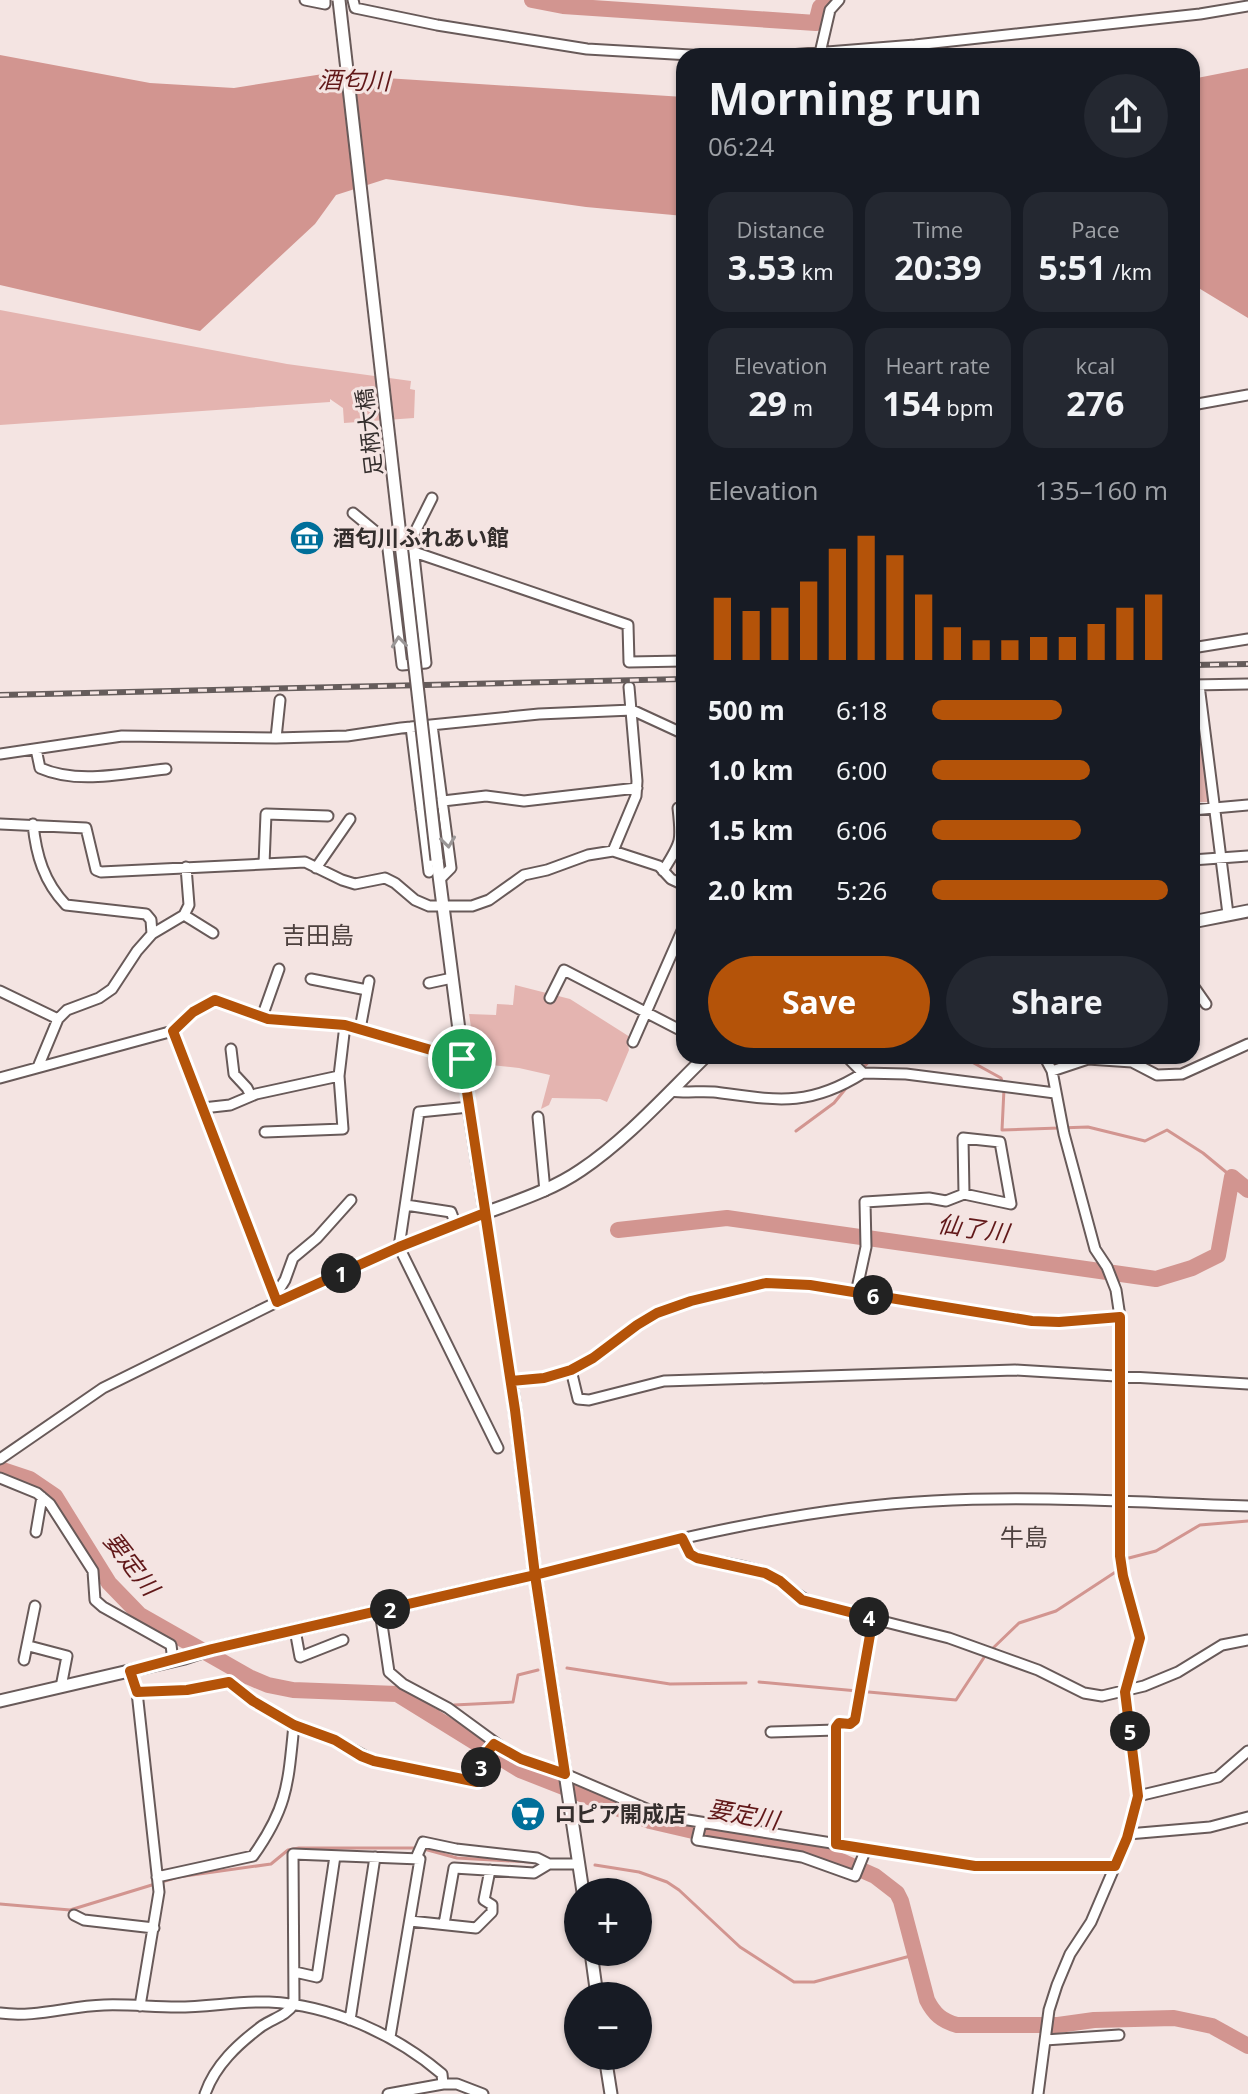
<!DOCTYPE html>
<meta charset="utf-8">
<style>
:root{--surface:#171b24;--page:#242831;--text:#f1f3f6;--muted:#9ea1a6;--accent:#b45309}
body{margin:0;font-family:"Open Sans","Noto Sans JP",sans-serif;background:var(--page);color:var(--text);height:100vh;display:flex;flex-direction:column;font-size:30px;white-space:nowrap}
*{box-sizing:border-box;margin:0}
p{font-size:26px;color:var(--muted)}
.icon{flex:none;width:44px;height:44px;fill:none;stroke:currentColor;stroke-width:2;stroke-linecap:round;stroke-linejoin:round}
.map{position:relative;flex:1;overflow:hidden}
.drawer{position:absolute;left:676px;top:48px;width:524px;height:1016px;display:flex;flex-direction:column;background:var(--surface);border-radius:24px;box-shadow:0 2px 6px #0004}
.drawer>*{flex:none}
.tools{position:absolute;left:564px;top:1878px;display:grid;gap:16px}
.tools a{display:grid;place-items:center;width:88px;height:88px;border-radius:50%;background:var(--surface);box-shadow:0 2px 6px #0004;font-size:40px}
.pin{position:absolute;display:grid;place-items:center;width:68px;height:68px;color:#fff;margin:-34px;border:4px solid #fff;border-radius:50%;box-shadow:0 2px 8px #0007}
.km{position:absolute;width:40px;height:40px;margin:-20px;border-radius:50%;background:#222;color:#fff;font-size:22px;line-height:40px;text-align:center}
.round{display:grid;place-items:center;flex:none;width:84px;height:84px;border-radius:42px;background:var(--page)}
.overview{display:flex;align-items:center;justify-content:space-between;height:136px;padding:0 32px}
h1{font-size:44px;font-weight:700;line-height:60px}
.stats{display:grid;grid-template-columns:repeat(3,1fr);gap:12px;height:136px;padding:8px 32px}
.stats div{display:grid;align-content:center;border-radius:20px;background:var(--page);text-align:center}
.stats b{font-size:34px;font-weight:700}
.stats small{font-size:22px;font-weight:400}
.stats p{font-size:22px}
.chart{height:224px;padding:16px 32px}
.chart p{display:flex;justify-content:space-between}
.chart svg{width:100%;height:144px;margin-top:8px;stroke:var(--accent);stroke-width:6}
.primary-button{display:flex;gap:16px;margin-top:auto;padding:16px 32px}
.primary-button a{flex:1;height:92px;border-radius:48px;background:var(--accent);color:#fff;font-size:32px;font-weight:700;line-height:92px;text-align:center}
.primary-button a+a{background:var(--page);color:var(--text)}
ul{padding:0 32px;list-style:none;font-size:26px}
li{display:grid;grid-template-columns:128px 96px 1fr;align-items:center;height:60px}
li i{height:20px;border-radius:10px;background:var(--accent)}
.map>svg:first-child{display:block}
</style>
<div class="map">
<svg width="1248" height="2094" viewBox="0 0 1248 2094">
<rect width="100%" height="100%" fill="#f4e4e2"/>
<!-- green -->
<path fill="#e4b4b0" d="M0,310L287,364L411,381L410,389L415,390L414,418L344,423L343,408L330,399V402L0,425Z
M1192,687H1195L1210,802H1192Z
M515,985L570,999L630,1037L627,1039L629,1050L607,1102L600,1099L552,1098L549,1105L541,1109L550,1075L519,1068L481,1064L473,1040L469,1014L496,1015L497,1004L513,1005Z"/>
<!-- water -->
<path fill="#d29590" d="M0,55L150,83L234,88L323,74L684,97V216L586,207L386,179L336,195L315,224L200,331L0,285Z
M1248,68V318L1192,284V79Z"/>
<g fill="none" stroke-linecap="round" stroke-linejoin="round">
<!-- stream -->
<path stroke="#d29590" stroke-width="3" d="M961,1056L1001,1078L1004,1089L1002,1130L1088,1127L1145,1141L1167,1130L1203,1153L1232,1177
M862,1069L874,1056
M796,1131L834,1103L847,1087
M1125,1559L1156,1551L1200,1525L1248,1521
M991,1650L1019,1623L1056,1611L1117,1571
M567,1668L670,1684L746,1683
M759,1682L956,1700L985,1656
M454,1705L513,1702L518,1675L538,1670
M429,1713L438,1710
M424,1849L457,1858L530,1862
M595,1865L639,1872L667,1882L679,1890L740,1947L794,1982H814L914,1955
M0,1904L70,1910L178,1877L271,1864L288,1850L299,1848H417"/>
<!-- river -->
<path stroke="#d29590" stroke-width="16" d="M532,0L563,6L816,23L820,7L829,0
M618,1230L727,1218L1156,1279L1192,1268L1218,1255L1232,1177L1248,1190
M0,1469L30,1479L55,1496L109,1583L140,1615L249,1677L268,1685L293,1690L397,1694L520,1770L650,1821L706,1834L798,1848L832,1857L875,1876L897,1893L901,1901L927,2000C934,2014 942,2021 957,2025H1058L1094,2020L1174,2018L1212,2026L1248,2046"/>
<!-- minor casing -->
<g stroke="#685a59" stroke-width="13">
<path id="minor" d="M305,0L325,4V0
M353,0L355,8L437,25L587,49L708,56
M820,53L830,10L839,0
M777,56L915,45L1200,14L1248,6
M1192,405L1248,395
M353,513L387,541L407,538
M387,541L402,665L426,663L412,538L432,498
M414,552L628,625L629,662L684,661
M1192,648L1248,639
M1192,685L1248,684
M1199,685L1228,914
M432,725L451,868L440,879
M411,727L429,872
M276,738L280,700
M36,749L40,768C79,785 124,773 166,769
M0,754L122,736L276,738L347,736L401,728L539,714L632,710L684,734
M421,809L443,801L486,796L524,801L637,788
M1192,810L1248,805
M0,824L86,828L96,870L101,872L305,862L342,880L355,884L385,878L395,883L415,900L429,906H472L489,900L524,875L547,870L588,855L613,851L659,866L671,879L684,885
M33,824C36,855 44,882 66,905L146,914L151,920L152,934
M613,851L636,796L637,781L629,687
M1192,860L1248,856
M264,864L266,814L328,816
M316,868L350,819
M663,871C681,842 682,843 678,808
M184,915L213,933
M311,979L367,990
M429,983L452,978
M1192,984L1206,1004
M0,991L58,1019
M550,998L564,970L684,1032
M262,1017L279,969
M360,1029L369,981
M173,1031L193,1012L215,1000L268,1019L345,1025
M633,1042L684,926
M231,1049L234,1074L247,1088L251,1096
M846,1056L863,1073L906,1074L1055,1093
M38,1067L58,1019L67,1010L99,998L112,989L137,951L152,934L184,915L189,905L186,867
M1052,1071L1088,1059L1132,1062L1157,1075L1182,1074L1248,1044
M0,1078L173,1031L277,1302
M671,1091C685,1093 700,1091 714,1092C775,1100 808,1108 863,1073
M469,1107L419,1112L399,1247L498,1448
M203,1108L230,1105L256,1094L339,1076
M538,1117L545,1191
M265,1132L343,1129L339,1076L345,1025L462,1059
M406,1205L451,1212L456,1225
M856,1293L866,1247L865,1202L929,1198L946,1201L964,1194L1011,1204L1000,1142L963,1138L964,1194
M275,1296L285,1280L293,1258L317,1238L351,1200
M571,1370L578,1399L589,1400L664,1381L1015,1370L1248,1384
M511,1381L544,1378L571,1370L593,1358L637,1325L657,1313L691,1301L766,1283L810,1285L1032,1321L1059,1322L1120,1317
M0,1459L103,1388L277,1302L399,1247L485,1213
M0,1478L37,1493L50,1504L93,1571L95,1600L103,1607L171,1645L173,1661
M36,1532L42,1497
M682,1538L690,1554L697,1558C719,1562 745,1565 766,1573C784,1581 796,1597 814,1604L949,1638L1038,1670L1084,1693L1102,1696L1144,1686L1178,1672L1222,1645L1248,1640
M535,1575C665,1541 798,1508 933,1501C1038,1495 1143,1503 1248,1506
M380,1611L389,1672L403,1684L448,1708L515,1757L565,1774L663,1816L975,1866H1115
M295,1630L300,1657L343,1640
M29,1646L67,1656L61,1687
M24,1660L35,1606
M130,1671L137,1692L159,1892L140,2006
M137,1692L187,1690L229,1682L253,1701L294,1725L335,1740L374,1761L477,1782L484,1756L494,1744
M771,1732L836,1730
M1138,1796L1218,1777L1248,1751
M701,1823L697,1840L802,1857L855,1876L866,1849
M1128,1834L1210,1827L1248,1817
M836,1844V1727L839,1723L852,1724L856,1718L873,1618
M416,1858L423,1842L456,1849L537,1858L549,1864H579
M157,1877L253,1856C288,1807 288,1783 294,1725
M74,1915L84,1920L154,1928
M410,1921L476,1928L492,1912V1905L484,1900L490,1870
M444,1924L454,1868L534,1873L549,1864
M295,1972L317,1977L335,1856
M0,2013C35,2018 69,2006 104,2005C128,2004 153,2007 177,2007C208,2007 239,2001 269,2002C331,2005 395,2034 442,2074L443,2084H457L483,2094
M350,2020L375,1857
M1045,2040L1119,2035
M205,2094C215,2065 238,2044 262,2026C274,2018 286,2016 294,2004L293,1854L420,1859L390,2037
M388,2094L443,2084
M1038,2094L1049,2010L1057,1985L1070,1954L1091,1922L1127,1838L1138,1796L1125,1692L1140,1638L1124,1581L1120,1556V1317L1116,1290L1107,1267L1095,1249L1064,1134L1052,1071L1044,1056"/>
</g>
<!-- major casing -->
<g stroke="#685a59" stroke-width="15">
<path id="major" d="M437,860L469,1107L514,1402L535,1575L583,1892
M1192,922L1248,911
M485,1213C517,1201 552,1190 581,1170C627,1139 666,1095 706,1056
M0,1701L185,1658L212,1649L535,1575
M591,1952L597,1996
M605,2056L611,2094"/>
</g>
<!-- minor -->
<use href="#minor" stroke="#fff" stroke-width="9"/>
<!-- major -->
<use href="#major" stroke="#fff" stroke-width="11"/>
<!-- rail casing -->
<g stroke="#655c5b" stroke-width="6">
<path id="rail" d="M1192,665L1248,664
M0,695L684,679"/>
</g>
<!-- rail -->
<use href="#rail" stroke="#f4e4e2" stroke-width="3" stroke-dasharray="9" stroke-linecap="butt"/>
<!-- major-bridge casing -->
<g stroke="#685a59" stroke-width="15" stroke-linecap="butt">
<path id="major-bridge" d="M339,0L437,860"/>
</g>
<!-- major-bridge -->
<use href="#major-bridge" stroke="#fff" stroke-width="11"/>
</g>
<!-- one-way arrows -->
<defs><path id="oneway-chevron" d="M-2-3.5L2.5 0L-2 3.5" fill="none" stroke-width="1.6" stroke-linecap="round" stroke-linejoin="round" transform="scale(2)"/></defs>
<g stroke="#9a9696">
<use href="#oneway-chevron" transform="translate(399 642) rotate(-96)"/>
<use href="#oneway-chevron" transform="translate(448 842) rotate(83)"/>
</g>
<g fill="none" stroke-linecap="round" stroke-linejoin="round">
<!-- route casing -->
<g stroke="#fff" stroke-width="16">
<path id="route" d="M462,1059L345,1025L268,1019L215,1000L193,1012L173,1031L277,1302L399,1247L485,1213L515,1410L535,1575L212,1649L130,1671L137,1692L187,1690L229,1682L253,1701L294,1725L335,1740L361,1756L374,1761L477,1782L484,1756L494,1744L521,1759L565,1774L535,1575L682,1538L690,1554L697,1558L765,1573L780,1581L802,1600L873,1618L855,1720L850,1724L839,1723L836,1727V1844L975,1866H1115L1127,1838L1138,1796L1125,1692L1140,1638L1123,1576L1120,1556V1317L1059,1322L1032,1321L810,1285L766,1283L691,1301L657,1313L637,1325L593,1358L571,1370L544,1378L511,1381L462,1059"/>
</g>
<!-- route -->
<use href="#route" stroke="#b45309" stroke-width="10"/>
</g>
<!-- icons -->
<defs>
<g id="museum-disc" transform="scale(1.8)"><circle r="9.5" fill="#006f9a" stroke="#f4e4e2"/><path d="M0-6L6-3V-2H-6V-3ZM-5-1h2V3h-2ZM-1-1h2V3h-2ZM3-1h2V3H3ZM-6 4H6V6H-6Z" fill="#fff"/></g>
<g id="supermarket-disc" transform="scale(1.8)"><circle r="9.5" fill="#006f9a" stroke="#f4e4e2"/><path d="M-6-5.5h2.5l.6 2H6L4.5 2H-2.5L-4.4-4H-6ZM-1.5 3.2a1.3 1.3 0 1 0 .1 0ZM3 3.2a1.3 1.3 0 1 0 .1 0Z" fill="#fff"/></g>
</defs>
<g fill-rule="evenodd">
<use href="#museum-disc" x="307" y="538"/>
<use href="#supermarket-disc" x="528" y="1814"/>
</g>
<g text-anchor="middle" stroke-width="6" stroke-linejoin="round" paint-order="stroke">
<!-- street labels -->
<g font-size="22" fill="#342e2d" stroke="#f4e4e2">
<text transform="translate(369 432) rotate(-97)" y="8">足柄大橋</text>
</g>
<!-- poi labels -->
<g font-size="22" font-weight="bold" fill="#342e2d" stroke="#f4e4e2" text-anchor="start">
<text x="333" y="546">酒匂川ふれあい館</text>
<text x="554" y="1822">ロピア開成店</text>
</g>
<!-- water labels -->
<g font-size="24" font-style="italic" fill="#611819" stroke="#f4e4e2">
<text transform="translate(354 81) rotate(1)" y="8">酒匂川</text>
<text transform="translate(973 1229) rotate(8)" y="8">仙了川</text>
<text transform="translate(131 1564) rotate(52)" y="8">要定川</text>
<text transform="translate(743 1815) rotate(10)" y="8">要定川</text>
</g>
<!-- neighbourhood labels -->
<g font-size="24" fill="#4d413f" stroke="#f4e4e2">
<text x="318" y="944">吉田島</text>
<text x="1024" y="1546">牛島</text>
</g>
</g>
</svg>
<div class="tools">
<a>+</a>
<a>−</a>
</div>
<div class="pin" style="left:462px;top:1059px;background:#1e9e55"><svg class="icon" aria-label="arrive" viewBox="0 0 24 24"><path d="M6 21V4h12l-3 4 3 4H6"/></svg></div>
<b class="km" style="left:341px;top:1273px">1</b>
<b class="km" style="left:390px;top:1609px">2</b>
<b class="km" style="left:481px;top:1767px">3</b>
<b class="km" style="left:869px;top:1617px">4</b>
<b class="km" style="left:1130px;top:1731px">5</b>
<b class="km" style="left:873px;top:1295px">6</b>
<section class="drawer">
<div class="overview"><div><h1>Morning run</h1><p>06:24</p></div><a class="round"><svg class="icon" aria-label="share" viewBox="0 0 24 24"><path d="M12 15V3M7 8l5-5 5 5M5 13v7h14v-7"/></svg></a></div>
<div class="stats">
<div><p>Distance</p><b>3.53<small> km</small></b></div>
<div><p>Time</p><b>20:39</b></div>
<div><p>Pace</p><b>5:51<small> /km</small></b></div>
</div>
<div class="stats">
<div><p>Elevation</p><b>29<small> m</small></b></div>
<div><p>Heart rate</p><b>154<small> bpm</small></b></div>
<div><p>kcal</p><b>276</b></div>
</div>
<div class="chart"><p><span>Elevation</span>135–160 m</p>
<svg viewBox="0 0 160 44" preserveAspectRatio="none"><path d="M5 44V25M15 44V29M25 44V28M35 44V20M45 44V10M55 44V6M65 44V12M75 44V24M85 44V34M95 44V38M105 44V38M115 44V37M125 44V37M135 44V33M145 44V28M155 44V24"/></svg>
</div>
<ul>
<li><b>500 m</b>6:18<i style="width:55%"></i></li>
<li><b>1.0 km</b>6:00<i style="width:67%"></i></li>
<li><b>1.5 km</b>6:06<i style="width:63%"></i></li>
<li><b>2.0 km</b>5:26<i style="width:100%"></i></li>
</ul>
<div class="primary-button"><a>Save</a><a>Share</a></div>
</section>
</div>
